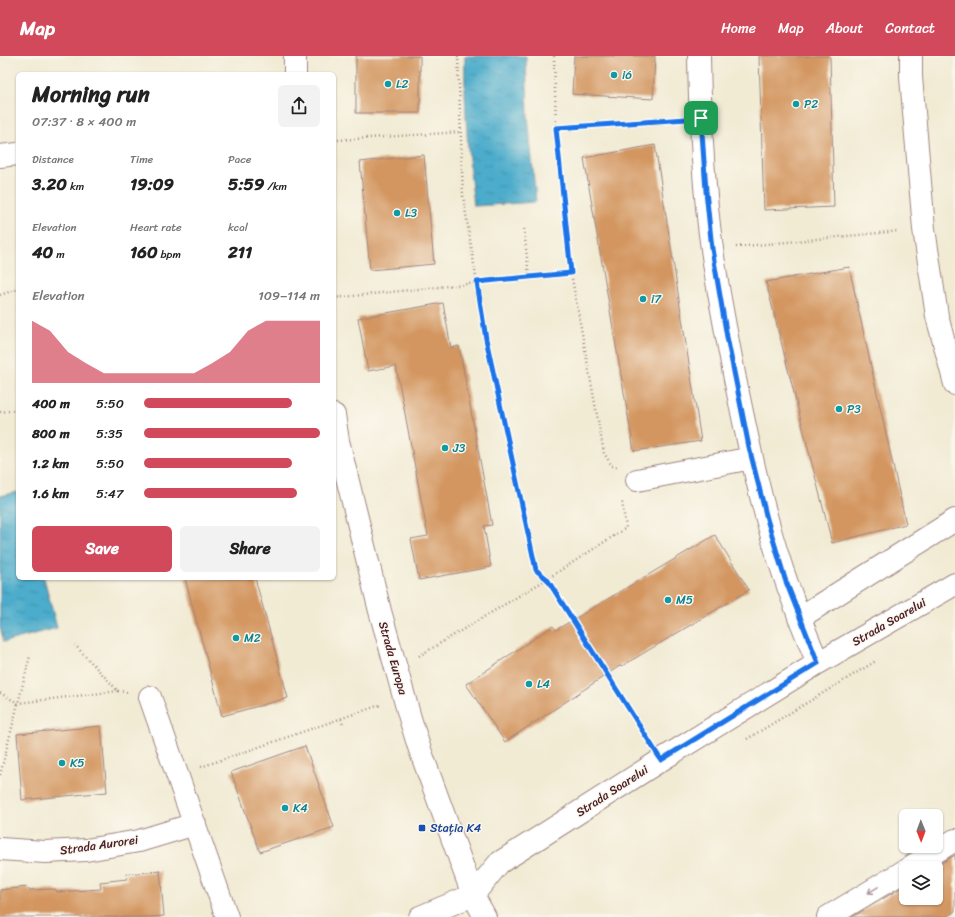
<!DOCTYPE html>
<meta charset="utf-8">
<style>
:root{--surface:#fff;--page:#f2f2f2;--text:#222;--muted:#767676;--accent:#d1495b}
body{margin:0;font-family:Sriracha,sans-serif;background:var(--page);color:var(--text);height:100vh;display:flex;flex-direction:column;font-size:15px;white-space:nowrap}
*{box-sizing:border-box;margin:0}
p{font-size:13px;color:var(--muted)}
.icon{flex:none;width:22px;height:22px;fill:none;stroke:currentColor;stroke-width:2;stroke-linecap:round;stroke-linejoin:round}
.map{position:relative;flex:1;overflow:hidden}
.side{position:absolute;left:16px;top:16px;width:320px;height:508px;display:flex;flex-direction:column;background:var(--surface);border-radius:6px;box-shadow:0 1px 3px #0004}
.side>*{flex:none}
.needle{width:26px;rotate:179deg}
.tools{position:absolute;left:899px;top:753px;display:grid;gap:8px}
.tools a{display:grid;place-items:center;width:44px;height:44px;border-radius:6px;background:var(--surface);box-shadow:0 1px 3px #0004;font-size:20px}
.pin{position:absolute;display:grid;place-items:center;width:34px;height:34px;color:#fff;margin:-17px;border-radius:8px;box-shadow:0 2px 6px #0006}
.round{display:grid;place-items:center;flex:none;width:42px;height:42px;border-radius:6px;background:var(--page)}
.head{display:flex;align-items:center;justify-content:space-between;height:68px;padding:0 16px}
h1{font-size:22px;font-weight:800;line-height:30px}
.stats{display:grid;grid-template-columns:repeat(3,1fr);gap:6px;height:68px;padding:4px 16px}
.stats div{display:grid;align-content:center}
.stats b{font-size:17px;font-weight:800}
.stats small{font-size:11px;font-weight:400}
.stats p{font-size:11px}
.chart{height:112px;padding:8px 16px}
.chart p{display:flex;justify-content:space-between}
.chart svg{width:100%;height:72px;margin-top:4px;fill:var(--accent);opacity:.7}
.button{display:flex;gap:8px;margin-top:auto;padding:8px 16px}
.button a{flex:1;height:46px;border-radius:6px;background:var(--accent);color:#fff;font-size:16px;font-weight:800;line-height:46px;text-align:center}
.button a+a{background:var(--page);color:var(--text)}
ul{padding:0 16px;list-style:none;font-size:13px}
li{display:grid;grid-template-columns:64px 48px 1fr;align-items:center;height:30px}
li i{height:10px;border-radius:5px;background:var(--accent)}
header{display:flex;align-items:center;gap:24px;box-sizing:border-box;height:56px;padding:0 20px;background:var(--accent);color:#fff}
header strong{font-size:19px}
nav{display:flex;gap:22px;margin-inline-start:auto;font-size:14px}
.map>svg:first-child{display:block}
</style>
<header>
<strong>Map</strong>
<nav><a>Home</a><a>Map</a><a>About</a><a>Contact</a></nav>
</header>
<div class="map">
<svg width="955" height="861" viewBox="0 0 955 861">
<defs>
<pattern id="water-ripples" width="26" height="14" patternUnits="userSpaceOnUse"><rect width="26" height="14" fill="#4caccb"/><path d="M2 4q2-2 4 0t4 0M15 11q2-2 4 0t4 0" fill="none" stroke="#418ba5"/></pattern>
</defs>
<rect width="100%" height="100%" fill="#fbf7ec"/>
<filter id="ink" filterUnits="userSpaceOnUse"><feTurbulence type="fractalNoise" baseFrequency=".025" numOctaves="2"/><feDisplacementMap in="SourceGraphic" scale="8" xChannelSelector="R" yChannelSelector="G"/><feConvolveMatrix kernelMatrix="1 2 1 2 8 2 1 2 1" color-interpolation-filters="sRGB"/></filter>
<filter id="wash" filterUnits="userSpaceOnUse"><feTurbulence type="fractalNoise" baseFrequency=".012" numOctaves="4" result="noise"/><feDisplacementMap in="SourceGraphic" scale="16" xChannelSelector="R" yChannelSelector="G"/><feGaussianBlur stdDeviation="0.9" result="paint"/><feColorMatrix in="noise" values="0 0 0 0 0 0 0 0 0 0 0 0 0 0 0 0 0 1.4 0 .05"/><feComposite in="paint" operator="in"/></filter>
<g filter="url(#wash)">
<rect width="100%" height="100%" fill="#f1ebd4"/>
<!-- water -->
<path fill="url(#water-ripples)" stroke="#4b667b" d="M465,0H526L528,61L536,146L474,150C468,101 464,50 465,0Z
M18,436V522H44L57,572L4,586L0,571V440Z"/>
<g id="blocks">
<!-- building -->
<path fill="#d39660" d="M356,0H420V57H356Z
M574,0H655L653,43L572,38Z
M759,0H830L834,151L764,154Z
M655,89L701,385L634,395L584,102Z
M424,99L434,208L370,214L360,106Z
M849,211L906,468L832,487L766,226Z
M443,247L451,292L459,290L492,469L484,470L491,511L419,524L411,483L428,480L396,310L368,315L358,262Z
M715,479L749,534L622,610L621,609L505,686L466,628L553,570L556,574Z
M185,522H255L288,642L222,660Z
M101,670L107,736L22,744L17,678Z
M305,690L334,771L260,796L231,716Z
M955,799V855L946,861H852L906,829V842H936V812H933Z
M160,815L164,860L146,861H0V834L27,831L30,834L55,833L57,836L101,833L100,826L127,823L126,818Z"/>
</g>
</g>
<g filter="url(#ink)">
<use href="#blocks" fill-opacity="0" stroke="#9e8580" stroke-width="1"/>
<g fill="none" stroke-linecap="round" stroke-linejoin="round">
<!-- minor casing -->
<g stroke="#9e8580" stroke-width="24">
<path id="minor" d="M699,0C700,64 703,129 712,193C718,237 727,280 735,323C745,370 754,417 767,463C780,512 798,560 818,607
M911,0V21L924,173L937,260L955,328
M295,18V0
M0,100L18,98
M334,359L338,385L380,555L410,662L419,691L473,839L485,861
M637,424L752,402
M799,562L955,464
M150,641L227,861
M0,793L45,796L86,794L139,785L195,768
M909,812L955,784
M420,861L473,839L499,807L661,704L818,607L955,528
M828,861L906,814"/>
</g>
<!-- path -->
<path stroke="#9e8580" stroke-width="2.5" stroke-dasharray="1 3" stroke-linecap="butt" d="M458,0L463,140L486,283L536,514L547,523L648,683
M554,0L556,72L571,217L604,397L612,410L617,411
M556,72L676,64
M338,84L461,76
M524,173L529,221
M736,191L899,175
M0,239L18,233
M334,242L571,217
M0,356L18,354
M419,600L547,523L626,472L622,445
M118,635L127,636
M0,637L18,647L118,635L75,589
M341,663L343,669
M747,683L876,605
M201,711L380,649
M0,719L30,600"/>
<!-- minor -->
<use href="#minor" stroke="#fff" stroke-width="22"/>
</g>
<!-- one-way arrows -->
<defs><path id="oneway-shaft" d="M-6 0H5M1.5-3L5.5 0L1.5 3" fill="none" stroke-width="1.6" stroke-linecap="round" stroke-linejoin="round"/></defs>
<use stroke="#ae9aa0" href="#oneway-shaft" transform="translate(873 834) rotate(149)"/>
</g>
<g fill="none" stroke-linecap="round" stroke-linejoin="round" filter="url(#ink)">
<!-- route casing -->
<g stroke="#fff" stroke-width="8">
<path id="route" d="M701,62L706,135L712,193L727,281L749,391L767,463L785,523L818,607L661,704L547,523L536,514L486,283L477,226L571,217L556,72Z"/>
</g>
<!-- route -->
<use href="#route" stroke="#1a73e8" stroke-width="5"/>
</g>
<!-- markers -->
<g fill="#0f9aa8" stroke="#fbf7ec" stroke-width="1.5">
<circle cx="614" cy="19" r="4"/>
<circle cx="388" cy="28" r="4"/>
<circle cx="796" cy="48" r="4"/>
<circle cx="397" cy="157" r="4"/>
<circle cx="643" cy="243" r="4"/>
<circle cx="839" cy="353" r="4"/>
<circle cx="445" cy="392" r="4"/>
<circle cx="668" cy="544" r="4"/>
<circle cx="236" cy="582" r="4"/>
<circle cx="529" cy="628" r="4"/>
<circle cx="62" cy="707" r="4"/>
<circle cx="285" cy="752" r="4"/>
</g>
<rect fill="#1a4fb4" stroke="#fbf7ec" stroke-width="1.5" x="418" y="768" width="8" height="8" rx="2"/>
<g text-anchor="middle" stroke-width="3" stroke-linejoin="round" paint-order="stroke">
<!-- culture labels -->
<g font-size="12" fill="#0d838f" stroke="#fbf7ec" text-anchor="start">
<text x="622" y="23">i6</text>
<text x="396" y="32">L2</text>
<text x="804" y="52">P2</text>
<text x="405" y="161">L3</text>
<text x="651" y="247">i7</text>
<text x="847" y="357">P3</text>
<text x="453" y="396">J3</text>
<text x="676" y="548">M5</text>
<text x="244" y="586">M2</text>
<text x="537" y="632">L4</text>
<text x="70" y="711">K5</text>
<text x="293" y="756">K4</text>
</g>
<!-- street labels -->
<g font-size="12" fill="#4a1f2b" stroke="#fbf7ec">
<text transform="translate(889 566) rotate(-30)" y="4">Strada Soarelui</text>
<text transform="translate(393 602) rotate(74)" y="4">Strada Europa</text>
<text transform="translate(612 735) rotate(-33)" y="4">Strada Soarelui</text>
<text transform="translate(99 789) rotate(-8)" y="4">Strada Aurorei</text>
</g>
<!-- transit labels -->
<g font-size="12" fill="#164399" stroke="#fbf7ec" text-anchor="start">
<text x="430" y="776">Stația K4</text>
</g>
</g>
</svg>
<div class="tools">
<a><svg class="needle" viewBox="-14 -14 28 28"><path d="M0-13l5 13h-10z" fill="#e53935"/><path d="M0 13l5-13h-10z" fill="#767676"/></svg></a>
<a><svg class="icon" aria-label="layers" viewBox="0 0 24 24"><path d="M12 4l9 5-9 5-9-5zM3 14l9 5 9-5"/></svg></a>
</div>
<div class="pin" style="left:701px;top:62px;background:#1e9e55"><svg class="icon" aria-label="arrive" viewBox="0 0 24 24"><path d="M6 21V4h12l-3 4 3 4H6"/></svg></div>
<section class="side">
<div class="head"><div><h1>Morning run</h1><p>07:37 · 8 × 400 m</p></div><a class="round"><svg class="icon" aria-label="share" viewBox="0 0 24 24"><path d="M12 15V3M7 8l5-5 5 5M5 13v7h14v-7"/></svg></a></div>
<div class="stats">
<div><p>Distance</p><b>3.20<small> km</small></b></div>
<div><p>Time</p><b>19:09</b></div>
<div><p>Pace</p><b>5:59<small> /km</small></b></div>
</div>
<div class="stats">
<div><p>Elevation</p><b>40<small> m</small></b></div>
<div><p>Heart rate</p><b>160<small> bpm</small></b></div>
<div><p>kcal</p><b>211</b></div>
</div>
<div class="chart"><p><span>Elevation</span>109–114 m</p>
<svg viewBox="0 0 160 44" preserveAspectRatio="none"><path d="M0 44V6L10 12L20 25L30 32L40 38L50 38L60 38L70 38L80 38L90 38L100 32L110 25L120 12L130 6L140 6L150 6L160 6V44z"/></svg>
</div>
<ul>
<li><b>400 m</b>5:50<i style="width:84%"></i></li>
<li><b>800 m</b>5:35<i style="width:100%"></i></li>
<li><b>1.2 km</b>5:50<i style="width:84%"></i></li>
<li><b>1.6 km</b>5:47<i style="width:87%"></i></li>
</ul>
<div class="button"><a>Save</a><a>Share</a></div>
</section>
</div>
